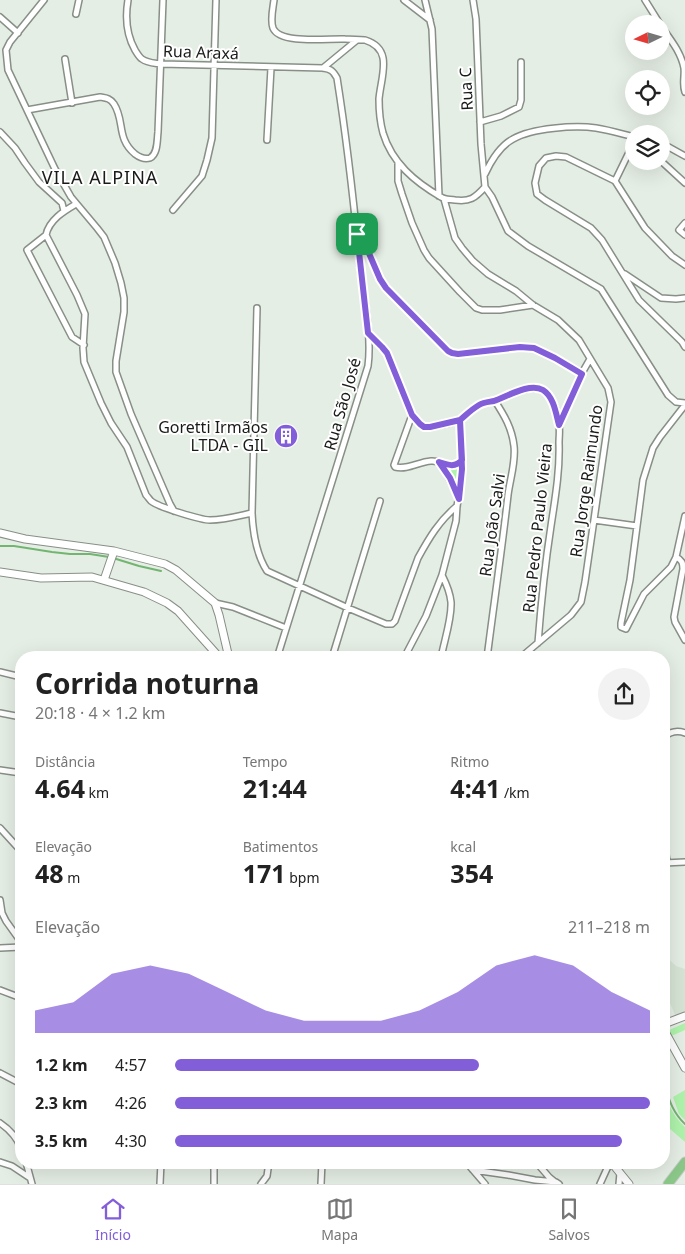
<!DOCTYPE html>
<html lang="pt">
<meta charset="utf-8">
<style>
:root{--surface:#fff;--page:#f2f2f2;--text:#222;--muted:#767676;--line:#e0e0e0;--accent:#825ed9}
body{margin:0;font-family:"Noto Sans",sans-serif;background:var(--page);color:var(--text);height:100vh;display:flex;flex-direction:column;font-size:19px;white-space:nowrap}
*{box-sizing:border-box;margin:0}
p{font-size:16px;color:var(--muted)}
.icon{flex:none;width:28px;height:28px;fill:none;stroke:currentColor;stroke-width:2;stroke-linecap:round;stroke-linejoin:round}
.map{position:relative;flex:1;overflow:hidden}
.drawer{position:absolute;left:15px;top:651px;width:655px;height:518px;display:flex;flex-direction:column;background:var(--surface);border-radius:20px;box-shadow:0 5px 20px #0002}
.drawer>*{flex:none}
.needle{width:32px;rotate:265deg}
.fabs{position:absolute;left:625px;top:15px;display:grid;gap:10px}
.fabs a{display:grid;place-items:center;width:45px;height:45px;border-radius:50%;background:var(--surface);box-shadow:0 5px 20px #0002;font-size:25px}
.pin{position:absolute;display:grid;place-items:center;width:42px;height:42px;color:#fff;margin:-21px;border-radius:10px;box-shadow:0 2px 8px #0006}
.round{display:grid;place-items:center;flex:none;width:52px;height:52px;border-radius:26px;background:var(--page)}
.head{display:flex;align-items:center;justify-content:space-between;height:85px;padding:0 20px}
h1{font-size:28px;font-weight:700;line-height:38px}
.stats{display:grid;grid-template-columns:repeat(3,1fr);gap:8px;height:85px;padding:5px 20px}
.stats div{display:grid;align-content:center}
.stats b{font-size:25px;font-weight:700}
.stats small{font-size:14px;font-weight:400}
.stats p{font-size:14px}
.chart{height:140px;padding:10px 20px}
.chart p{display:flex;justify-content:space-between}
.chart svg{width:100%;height:90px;margin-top:5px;fill:var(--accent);opacity:.7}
ul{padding:0 20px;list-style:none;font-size:16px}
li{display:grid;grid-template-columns:80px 60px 1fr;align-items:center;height:38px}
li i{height:12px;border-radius:6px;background:var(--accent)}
.dock{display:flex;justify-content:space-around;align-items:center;height:70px;border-top:1px solid var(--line);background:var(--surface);font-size:14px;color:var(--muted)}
.dock a{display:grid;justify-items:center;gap:2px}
.dock .current{color:var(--accent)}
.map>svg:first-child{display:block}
</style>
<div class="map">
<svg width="685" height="1184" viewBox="0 0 685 1184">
<rect width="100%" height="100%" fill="#e5eee5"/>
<!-- built -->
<path fill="#d6e4d5" d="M664,955L676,966L685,969V1013L676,1017L667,996H664Z"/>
<!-- green -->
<path fill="#aef3ab" d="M461,465L458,492L445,466Z
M685,1023V1030L669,1037L667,1031Z
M664,1090C669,1105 672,1115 685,1127V1142L669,1128L664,1130Z
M685,1090V1120L679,1114L673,1097Z"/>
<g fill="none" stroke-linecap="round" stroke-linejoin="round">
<!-- stream -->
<path stroke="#72b570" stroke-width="2" d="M0,546H14L52,552L70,554H90L109,557
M113,558L139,566L161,571
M664,1083C669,1099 672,1112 685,1124"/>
<!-- street casing -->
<g stroke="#878f87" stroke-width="8">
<path id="street" d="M44,0L10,42L6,50L8,70L55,169L71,197L97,228L104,237L115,263L121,283L124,298V312L116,361V372L131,414L170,504L174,511
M128,0C125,18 126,34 135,50C137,53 139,57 142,59C147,63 155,63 161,64L323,68C331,69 333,71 337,78C347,141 354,204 360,267C364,298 372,336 368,366L277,658
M274,0C273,8 270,20 273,28C280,45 330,38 345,39C352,39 358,40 365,40C394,49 381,76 379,99C379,110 380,122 383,133C392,163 415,182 441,197C445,200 450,199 455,200C470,202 475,198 485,187L481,144L476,19L473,0
M404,0L430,20
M425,0L432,29L439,196
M645,0L660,24
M76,14L79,0
M0,17L18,33
M661,26C670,39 681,52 684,68C685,76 682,84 685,92
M65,59L72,103
M323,68L357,40
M27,110L100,97C106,98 110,98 114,104C125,121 116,138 135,154C139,157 144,160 150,158C158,154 157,140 158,132L163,0
M480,122L501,116L519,107L521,100V62
M0,132L15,148L25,163L39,182L62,203L64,211
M267,140L271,68
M661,141L665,145L685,156
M661,161L685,183
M398,162V181L402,194L412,223L424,250L429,258L460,292L476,308L482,310H500L533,305
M485,174C491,161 500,146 513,139C532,128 575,125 596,128C609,130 622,134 634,137
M615,181L634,142
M485,187L492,197L508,231L528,246L601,289L668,395L676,402L685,403
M444,199L455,238L462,248L473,261L488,274L516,291L533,305L558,320L579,340L608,388L611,402L585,582L581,602L571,615L520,658
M76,204C64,211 49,220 46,235L77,295L85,314L83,348L84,362L101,403L111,423L127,447L146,495C147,496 150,500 151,501C158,507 201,520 210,520C224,520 238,516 252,513
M173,210L202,176L207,160L212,138L216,0
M685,223L679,230L685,235
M357,234L365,244L380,279L386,288L448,351L452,353L458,354L520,347L534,348L555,358L582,373
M46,235L27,250L72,337L84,345
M685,265L672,256L645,228L615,181L566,157L556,156L546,158L539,166L535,183L537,194L545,200L591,228L602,240L639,300L682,342L685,347
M625,274L661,298L676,299L685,298
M257,308L252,513C253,534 256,554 267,571L348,608L386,624H392L395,621L418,558C429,538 439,521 457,506
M368,334L382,347L387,353C395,370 408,416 421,425C426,429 455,423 461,419C467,415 472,409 479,405C484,402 491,402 497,400C509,394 535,382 546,393C554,401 558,414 559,424C560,431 559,437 559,443C560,471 555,499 551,526C545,565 541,604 538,643
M685,405L660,437L653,448L643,480L630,580L621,623V627L626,629L628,625L644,594L671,567L676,557L685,516
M412,415L394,465L395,467C408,470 418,462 431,461C442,460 453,471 462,460
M560,424L582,373L590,359
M440,462L449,478L459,499
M594,520L637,526
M676,557C682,560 683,563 683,569L674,617L675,622L685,640
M215,603L233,607L286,628
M332,658L380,501
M404,658L426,616L442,575L456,521L457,506L460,490L462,469L460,420
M441,658C444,641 452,619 451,602C450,592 446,583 442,575
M487,658C494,603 502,549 508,495C510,479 516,462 514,446C512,428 504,415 495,401
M0,672L21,677
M0,713L21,717
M664,737C670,732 677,730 685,733
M0,770L21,773
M0,828L21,851
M664,839L667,862
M664,863L685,862
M0,900L2,913L6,921L21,942
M0,948L21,947
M0,990L21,998
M0,1073L21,1084
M0,1123C9,1129 17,1138 21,1148
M0,1162L12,1166L30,1178
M26,1162L32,1184
M466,1162L485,1184
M536,1162L549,1177L555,1182
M473,1170L508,1175L535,1180L556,1182L559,1184
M160,1184L161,1162
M214,1184V1162
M261,1184L267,1176L269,1162
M321,1184L322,1162
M600,1184L610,1162
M619,1184L620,1173"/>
</g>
<!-- secondary casing -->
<g stroke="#878f87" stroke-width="9">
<path id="secondary" d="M0,533L25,539L114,551L165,564L176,570L215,603L219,615L229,658
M0,572L41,578L92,577L144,592L167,603L178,611L220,658
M104,580L114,551
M664,1024L685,1016
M664,1030L685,1068
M611,1162L629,1184"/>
</g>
<!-- highway casing -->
<g stroke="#cccdcc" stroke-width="11">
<path id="highway" d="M668,1184L685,1162"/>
</g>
<!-- street -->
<use href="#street" stroke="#fff" stroke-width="5"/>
<!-- secondary -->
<use href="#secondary" stroke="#fff" stroke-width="7"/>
<!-- highway -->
<use href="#highway" stroke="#8bc789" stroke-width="9"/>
</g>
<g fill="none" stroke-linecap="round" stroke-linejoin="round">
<!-- route casing -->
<g stroke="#fff" stroke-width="10">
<path id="route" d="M357,234L368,333L382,347L387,353L412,415L420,424L424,427H430L460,420L462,469L459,499L450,478L439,462C448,465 455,468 462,460L460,420C466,415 472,409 479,405C484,402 489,402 494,401C506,397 530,382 543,390C554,397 556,414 559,425L582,374L555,358L534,348L520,347L458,354L452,353L448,351L386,288L380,279L365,244L357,234"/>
</g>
<!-- route -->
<use href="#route" stroke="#825ed9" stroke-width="6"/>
</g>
<!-- icons -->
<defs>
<g id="building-disc" transform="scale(1.25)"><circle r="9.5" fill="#825ed9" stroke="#fff"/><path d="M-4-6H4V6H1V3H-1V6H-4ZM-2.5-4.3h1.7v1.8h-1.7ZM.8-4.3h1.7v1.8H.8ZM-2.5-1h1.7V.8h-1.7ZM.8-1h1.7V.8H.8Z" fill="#fff"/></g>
</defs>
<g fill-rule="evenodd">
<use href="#building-disc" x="286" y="436"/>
</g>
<g text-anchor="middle" stroke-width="4" stroke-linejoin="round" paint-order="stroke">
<!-- street labels -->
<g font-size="16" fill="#181b18" stroke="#fff">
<text transform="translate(201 52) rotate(2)" y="6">Rua Araxá</text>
<text transform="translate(466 89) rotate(-93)" y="6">Rua C</text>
<text transform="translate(342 404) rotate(-74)" y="6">Rua São José</text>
<text transform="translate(586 481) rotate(-82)" y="6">Rua Jorge Raimundo</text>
<text transform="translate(492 525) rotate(-82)" y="6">Rua João Salvi</text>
<text transform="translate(537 528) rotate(-84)" y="6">Rua Pedro Paulo Vieira</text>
</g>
<!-- poi labels -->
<g font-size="16" fill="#181b18" stroke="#fff" text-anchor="end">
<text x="268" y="433">Goretti Irmãos<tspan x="268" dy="18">LTDA - GIL</tspan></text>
</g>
<!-- neighbourhood labels -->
<g font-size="18" letter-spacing="1" fill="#181b18" stroke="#fff">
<text x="100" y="184">VILA ALPINA</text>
</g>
</g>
</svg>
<div class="fabs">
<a><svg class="needle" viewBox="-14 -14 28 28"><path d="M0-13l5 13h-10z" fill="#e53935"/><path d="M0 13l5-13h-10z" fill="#767676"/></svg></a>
<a><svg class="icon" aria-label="locate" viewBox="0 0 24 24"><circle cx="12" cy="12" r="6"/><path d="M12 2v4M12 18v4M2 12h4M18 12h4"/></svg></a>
<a><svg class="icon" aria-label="layers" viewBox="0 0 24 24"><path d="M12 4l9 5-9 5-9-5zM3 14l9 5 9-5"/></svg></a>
</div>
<div class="pin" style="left:357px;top:234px;background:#1e9e55"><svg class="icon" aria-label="arrive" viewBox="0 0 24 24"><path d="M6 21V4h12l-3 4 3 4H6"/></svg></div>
<section class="drawer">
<div class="head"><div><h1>Corrida noturna</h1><p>20:18 · 4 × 1.2 km</p></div><a class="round"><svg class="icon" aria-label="share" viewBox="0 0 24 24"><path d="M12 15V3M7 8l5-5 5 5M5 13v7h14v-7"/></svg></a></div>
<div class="stats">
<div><p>Distância</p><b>4.64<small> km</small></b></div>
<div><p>Tempo</p><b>21:44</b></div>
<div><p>Ritmo</p><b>4:41<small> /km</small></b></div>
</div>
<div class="stats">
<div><p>Elevação</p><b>48<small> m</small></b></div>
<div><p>Batimentos</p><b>171<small> bpm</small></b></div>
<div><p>kcal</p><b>354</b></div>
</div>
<div class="chart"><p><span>Elevação</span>211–218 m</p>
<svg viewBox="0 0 160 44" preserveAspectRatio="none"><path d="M0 44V33L10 29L20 15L30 11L40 15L50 24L60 33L70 38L80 38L90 38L100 33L110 24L120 11L130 6L140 11L150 24L160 33V44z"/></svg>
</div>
<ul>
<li><b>1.2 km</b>4:57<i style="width:64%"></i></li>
<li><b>2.3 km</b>4:26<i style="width:100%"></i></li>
<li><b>3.5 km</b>4:30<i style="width:94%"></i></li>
</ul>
</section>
</div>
<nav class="dock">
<a class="current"><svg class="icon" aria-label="home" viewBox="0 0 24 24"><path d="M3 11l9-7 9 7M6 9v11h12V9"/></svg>Início</a>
<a><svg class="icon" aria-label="map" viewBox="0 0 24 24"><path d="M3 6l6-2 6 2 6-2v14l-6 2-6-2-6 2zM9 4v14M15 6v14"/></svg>Mapa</a>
<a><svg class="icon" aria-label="saved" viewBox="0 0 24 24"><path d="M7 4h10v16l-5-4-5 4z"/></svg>Salvos</a>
</nav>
